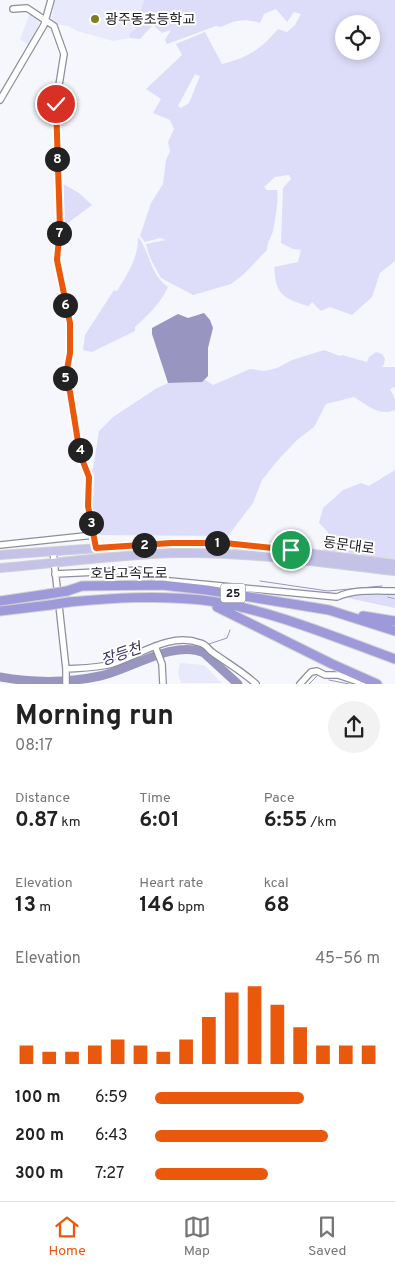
<!DOCTYPE html>
<meta charset="utf-8">
<style>
:root{--surface:#fff;--page:#f2f2f2;--text:#222;--muted:#767676;--line:#e0e0e0;--accent:#ea580c}
body{margin:0;font-family:Overpass,"Noto Sans KR",sans-serif;background:var(--page);color:var(--text);height:100vh;display:flex;flex-direction:column;font-size:19px;white-space:nowrap}
*{box-sizing:border-box;margin:0}
p{font-size:16px;color:var(--muted)}
.icon{flex:none;width:28px;height:28px;fill:none;stroke:currentColor;stroke-width:2;stroke-linecap:round;stroke-linejoin:round}
.map{position:relative;height:684px;overflow:hidden}
.details{display:flex;flex-direction:column;background:var(--surface);flex:1}
.details>*{flex:none}
.buttons{position:absolute;left:335px;top:15px;display:grid;gap:10px}
.buttons a{display:grid;place-items:center;width:45px;height:45px;border-radius:50%;background:var(--surface);box-shadow:0 2px 8px #0003;font-size:25px}
.pin{position:absolute;display:grid;place-items:center;width:42px;height:42px;color:#fff;margin:-21px;border:2px solid #fff;border-radius:50%;box-shadow:0 1px 5px #0007}
.km{position:absolute;width:25px;height:25px;margin:-12px;border-radius:50%;background:#222;color:#fff;font-size:14px;line-height:25px;text-align:center}
.round{display:grid;place-items:center;flex:none;width:52px;height:52px;border-radius:26px;background:var(--page)}
.overview{display:flex;align-items:center;justify-content:space-between;height:85px;padding:0 15px}
h1{font-size:28px;font-weight:700;line-height:38px}
.figures{display:grid;grid-template-columns:repeat(3,1fr);gap:8px;height:85px;padding:5px 15px}
.figures div{display:grid;align-content:center}
.figures b{font-size:21px;font-weight:700}
.figures small{font-size:14px;font-weight:400}
.figures p{font-size:14px}
.chart{height:140px;padding:10px 15px}
.chart p{display:flex;justify-content:space-between}
.chart svg{width:100%;height:90px;margin-top:5px;stroke:var(--accent);stroke-width:6}
ul{padding:0 15px;list-style:none;font-size:16px}
li{display:grid;grid-template-columns:80px 60px 1fr;align-items:center;height:38px}
li i{height:12px;border-radius:6px;background:var(--accent)}
.menu{display:flex;justify-content:space-around;align-items:center;height:70px;border-top:1px solid var(--line);background:var(--surface);font-size:14px;color:var(--muted)}
.menu a{display:grid;justify-items:center;gap:2px}
.menu .on{color:var(--accent)}
.map>svg:first-child{display:block}
</style>
<div class="map">
<svg width="395" height="684" viewBox="0 0 395 684">
<rect width="100%" height="100%" fill="#f6f6fd"/>
<!-- built -->
<path fill="#e9e9fc" d="M55,0H144L135,29L129,34L130,38L113,41L77,31L68,26L54,24L51,22Z
M30,13L41,20L28,45L20,39Z
M180,663L204,665L222,683H181L178,673Z"/>
<!-- green -->
<path fill="#deddf9" fill-rule="evenodd" d="M144,0H395V261L380,273L372,297L352,315L330,307L321,311L312,302L309,306C299,304 282,298 278,288C275,282 275,273 274,267L298,262L301,250L293,249L281,243L283,188L291,179L289,175L275,177L264,187L267,190H277C279,200 275,220 273,231C271,238 267,242 267,250L243,275L231,284L193,295L161,278L150,258L146,244L166,240L160,238L145,242L140,236L151,203L163,184L166,160L170,151L168,142L174,129L170,120L153,113L161,99L146,89L182,55L176,44L205,32L222,64C249,57 260,50 278,29L287,32L295,25L301,14L294,12L287,22L276,9L264,14L260,23C245,18 234,20 221,27L216,26L167,44L165,40L171,30L162,33L153,25L140,39L130,38L129,34L135,29ZM344,24H371V51H344ZM195,74L200,76L189,103L181,108L178,106Z
M60,182L79,193L92,205L60,229Z
M138,237C151,253 148,272 168,287C161,303 148,315 135,327V331L92,352L83,350L85,335L114,290L117,291C128,273 138,259 138,237Z
M324,350L340,356L342,355L367,362L369,357L376,352L382,354L385,359L384,364L382,367H395V387L390,389L395,399V410C380,417 367,405 354,397L326,404L314,427L297,440L278,460L262,480L253,503L228,536L96,535L92,520L89,472L93,469L99,431L113,417L157,388L168,383L201,382L204,379L213,385L250,369L264,371L277,368L292,360Z
M395,470V559L323,551L330,538L327,531L319,523L323,508L343,490L361,483L369,486Z
M395,594V598L389,596V598L395,600V608L348,598L349,596Z"/>
<!-- water -->
<path fill="#9896c0" d="M204,313L210,320L213,328L208,348V376L202,382L168,383L152,334V328L178,314L188,318Z"/>
<g fill="none" stroke-linecap="round" stroke-linejoin="round">
<!-- stream -->
<path stroke="#9896c0" stroke-width="1" d="M260,581L328,591L382,586
M388,597L395,599
M209,644L227,638L230,630
M204,653V649
M329,680L349,684
M309,684L318,675"/>
<!-- river -->
<path stroke="#9896c0" stroke-width="9" d="M0,677C33,683 67,683 100,676C130,670 174,639 204,653L238,684"/>
<!-- minor casing -->
<g stroke="#8f8e9e" stroke-width="8">
<path id="minor" d="M13,9L27,8L54,26L64,54L56,104L60,228L57,260L70,323V353L65,380L70,392L80,454L89,477V506L94,535
M0,100L44,25L51,0
M0,545L94,535L96,548
M53,551L66,669V684
M55,574L140,570L160,580L337,597C354,589 377,591 395,591
M155,646L162,664L163,684
M66,669C82,668 97,668 112,664C140,655 170,632 200,643C206,644 208,649 212,652C227,663 242,671 256,684
M300,684L311,672L317,671L325,675H338L365,684"/>
</g>
<!-- major casing -->
<g stroke="#d2d2d4" stroke-width="10">
<path id="major" d="M0,555L171,543H225L395,564
M0,568C59,563 120,554 179,553C251,552 323,563 395,571"/>
</g>
<!-- highway casing -->
<g stroke="#d2d2d4" stroke-width="11">
<path id="highway" d="M67,591L82,586L162,585L207,590L329,610L395,631
M0,601L48,594
M69,602C113,598 157,595 202,600C267,608 334,637 395,659
M217,607L332,664L377,684
M0,611L50,605
M363,616L395,621"/>
</g>
<!-- minor -->
<use href="#minor" stroke="#fff" stroke-width="5.5"/>
<!-- major -->
<use href="#major" stroke="#c5c2e8" stroke-width="8"/>
<!-- highway -->
<use href="#highway" stroke="#9e99d9" stroke-width="9"/>
<!-- highway-bridge casing -->
<g stroke="#d2d2d4" stroke-width="11" stroke-linecap="butt">
<path id="highway-bridge" d="M48,594L67,591
M50,605L69,602"/>
</g>
<!-- highway-bridge -->
<use href="#highway-bridge" stroke="#9e99d9" stroke-width="9"/>
</g>
<g fill="none" stroke-linecap="round" stroke-linejoin="round">
<!-- route casing -->
<g stroke="#fff" stroke-width="10">
<path id="route" d="M56,104L60,228L57,260L70,323V353L65,380L70,392L80,454L89,477L88,506L96,548L171,543H225L291,550"/>
</g>
<!-- route -->
<use href="#route" stroke="#ea580c" stroke-width="6"/>
</g>
<!-- markers -->
<circle fill="#7f7c24" stroke="#fff" stroke-width="2" cx="95" cy="19" r="5"/>
<g text-anchor="middle" stroke-width="4" stroke-linejoin="round" paint-order="stroke">
<!-- shield labels -->
<rect fill="#fff" stroke="#636367" stroke-width="1" x="220.5" y="583.5" width="25" height="19" rx="4"/>
<g font-size="12" font-weight="bold" fill="#202026">
<text x="233" y="597">25</text>
</g>
<!-- poi labels -->
<g font-size="14" fill="#202026" stroke="#fff" text-anchor="start">
<text x="105" y="24">광주동초등학교</text>
</g>
<!-- street labels -->
<g font-size="14" fill="#202026" stroke="#fff">
<text transform="translate(349 545) rotate(8)" y="5">동문대로</text>
<text x="129" y="578">호남고속도로</text>
</g>
<!-- water labels -->
<g font-size="15" font-style="italic" fill="#362e64" stroke="#fff">
<text transform="translate(121 654) rotate(-19)" y="5">장등천</text>
</g>
</g>
</svg>
<div class="buttons">
<a><svg class="icon" aria-label="locate" viewBox="0 0 24 24"><circle cx="12" cy="12" r="6"/><path d="M12 2v4M12 18v4M2 12h4M18 12h4"/></svg></a>
</div>
<div class="pin" style="left:291px;top:550px;background:#1e9e55"><svg class="icon" aria-label="arrive" viewBox="0 0 24 24"><path d="M6 21V4h12l-3 4 3 4H6"/></svg></div>
<div class="pin" style="left:56px;top:104px;background:#d93025"><svg class="icon" aria-label="check" viewBox="0 0 24 24"><path d="M5 12l5 5 9-10"/></svg></div>
<b class="km" style="left:217px;top:543px">1</b>
<b class="km" style="left:144px;top:545px">2</b>
<b class="km" style="left:91px;top:523px">3</b>
<b class="km" style="left:80px;top:450px">4</b>
<b class="km" style="left:65px;top:378px">5</b>
<b class="km" style="left:65px;top:305px">6</b>
<b class="km" style="left:59px;top:233px">7</b>
<b class="km" style="left:57px;top:159px">8</b>
</div>
<section class="details">
<div class="overview"><div><h1>Morning run</h1><p>08:17</p></div><a class="round"><svg class="icon" aria-label="share" viewBox="0 0 24 24"><path d="M12 15V3M7 8l5-5 5 5M5 13v7h14v-7"/></svg></a></div>
<div class="figures">
<div><p>Distance</p><b>0.87<small> km</small></b></div>
<div><p>Time</p><b>6:01</b></div>
<div><p>Pace</p><b>6:55<small> /km</small></b></div>
</div>
<div class="figures">
<div><p>Elevation</p><b>13<small> m</small></b></div>
<div><p>Heart rate</p><b>146<small> bpm</small></b></div>
<div><p>kcal</p><b>68</b></div>
</div>
<div class="chart"><p><span>Elevation</span>45–56 m</p>
<svg viewBox="0 0 160 44" preserveAspectRatio="none"><path d="M5 44V35M15 44V38M25 44V38M35 44V35M45 44V32M55 44V35M65 44V38M75 44V32M85 44V21M95 44V9M105 44V6M115 44V15M125 44V26M135 44V35M145 44V35M155 44V35"/></svg>
</div>
<ul>
<li><b>100 m</b>6:59<i style="width:66%"></i></li>
<li><b>200 m</b>6:43<i style="width:77%"></i></li>
<li><b>300 m</b>7:27<i style="width:50%"></i></li>
</ul>
</section>
<nav class="menu">
<a class="on"><svg class="icon" aria-label="home" viewBox="0 0 24 24"><path d="M3 11l9-7 9 7M6 9v11h12V9"/></svg>Home</a>
<a><svg class="icon" aria-label="map" viewBox="0 0 24 24"><path d="M3 6l6-2 6 2 6-2v14l-6 2-6-2-6 2zM9 4v14M15 6v14"/></svg>Map</a>
<a><svg class="icon" aria-label="saved" viewBox="0 0 24 24"><path d="M7 4h10v16l-5-4-5 4z"/></svg>Saved</a>
</nav>
